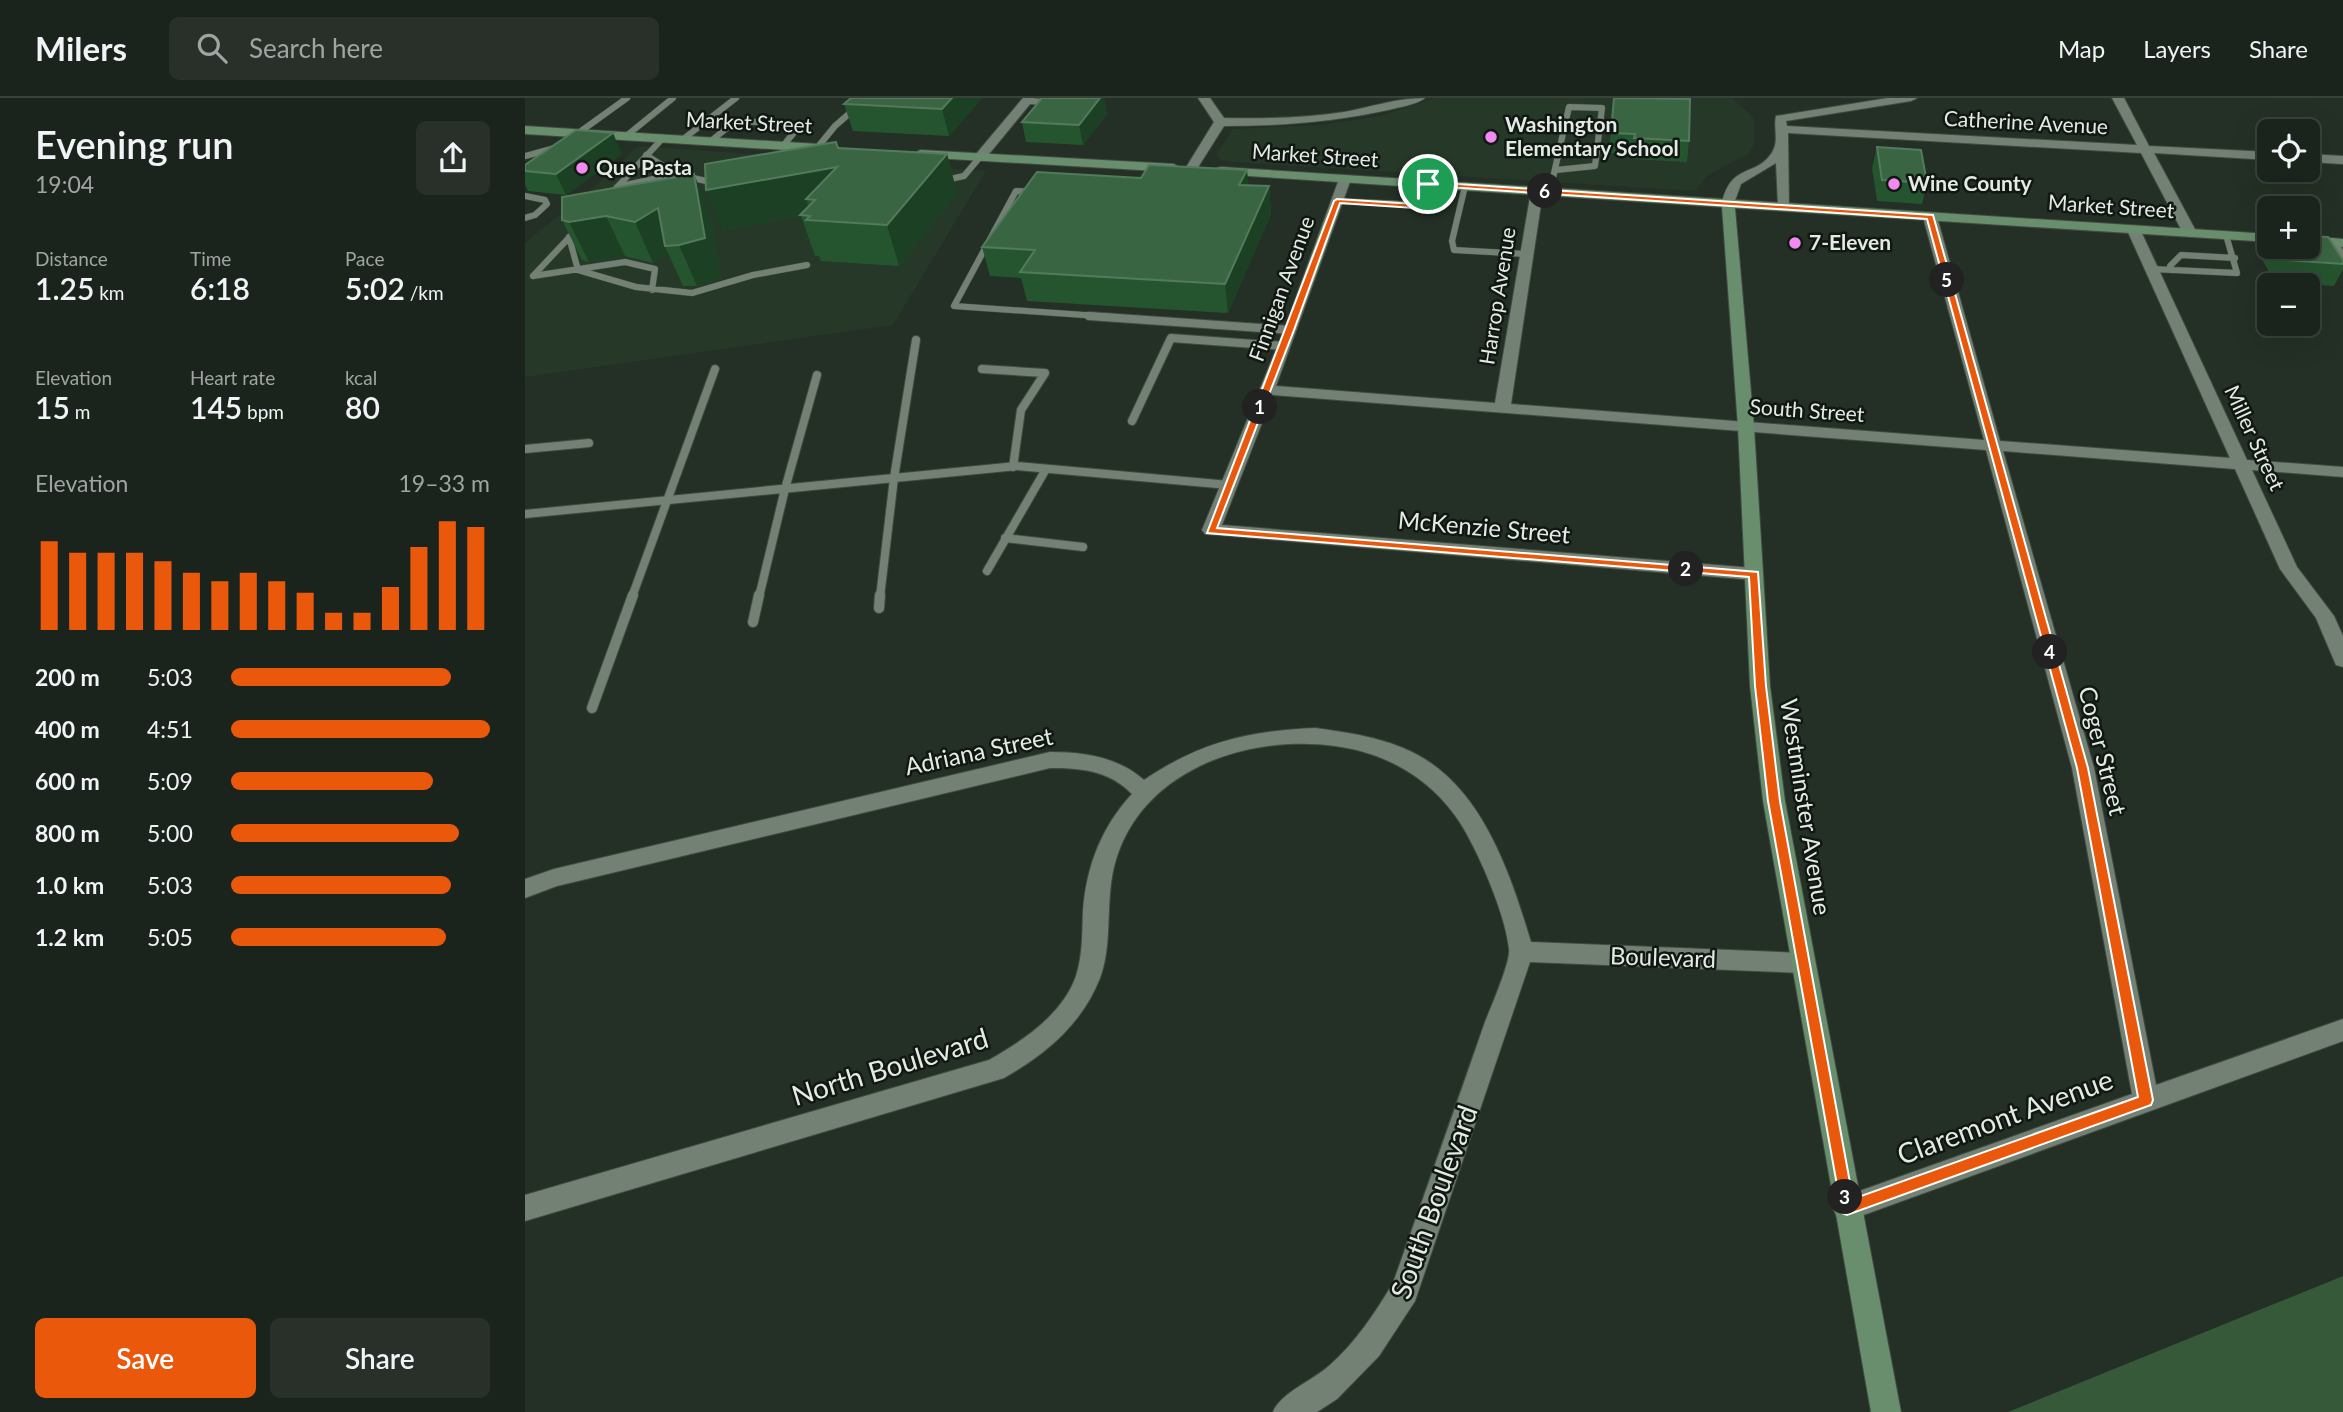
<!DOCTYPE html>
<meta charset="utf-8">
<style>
:root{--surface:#1b241c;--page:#283029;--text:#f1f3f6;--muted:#a0a4a3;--line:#39413b;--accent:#ea580c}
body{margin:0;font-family:Lato,sans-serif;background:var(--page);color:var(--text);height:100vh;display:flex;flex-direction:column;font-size:26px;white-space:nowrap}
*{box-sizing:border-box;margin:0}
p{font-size:23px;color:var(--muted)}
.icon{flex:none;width:38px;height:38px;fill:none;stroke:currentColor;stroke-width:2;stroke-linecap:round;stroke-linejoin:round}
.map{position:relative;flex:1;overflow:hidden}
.sheet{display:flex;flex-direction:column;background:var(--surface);width:525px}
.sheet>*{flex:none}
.controls{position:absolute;left:1732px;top:21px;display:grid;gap:14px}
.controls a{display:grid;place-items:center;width:63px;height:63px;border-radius:10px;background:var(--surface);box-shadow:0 7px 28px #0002,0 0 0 2px var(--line);font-size:35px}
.pin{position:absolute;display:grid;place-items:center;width:60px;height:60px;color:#fff;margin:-30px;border:4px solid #fff;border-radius:50%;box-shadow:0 2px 7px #0007}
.km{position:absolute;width:35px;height:35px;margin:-18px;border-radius:50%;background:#222;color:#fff;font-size:19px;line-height:35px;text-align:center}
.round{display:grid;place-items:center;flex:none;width:74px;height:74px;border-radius:10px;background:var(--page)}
.overview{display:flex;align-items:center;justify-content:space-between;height:119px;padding:0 35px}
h1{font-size:38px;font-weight:600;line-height:52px}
.stats{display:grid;grid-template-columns:repeat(3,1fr);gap:10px;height:119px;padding:7px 35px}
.stats div{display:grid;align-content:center}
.stats b{font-size:30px;font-weight:600}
.stats small{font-size:19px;font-weight:400}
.stats p{font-size:19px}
.chart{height:196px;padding:14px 35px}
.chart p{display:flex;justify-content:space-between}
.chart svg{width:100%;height:126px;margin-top:7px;stroke:var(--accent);stroke-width:6}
.primary-button{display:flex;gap:14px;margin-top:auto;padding:14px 35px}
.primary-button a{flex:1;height:80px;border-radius:10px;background:var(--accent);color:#fff;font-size:28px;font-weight:600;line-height:80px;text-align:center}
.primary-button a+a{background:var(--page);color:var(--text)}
ul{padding:0 35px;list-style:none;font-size:23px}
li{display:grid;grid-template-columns:112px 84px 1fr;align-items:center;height:52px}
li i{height:18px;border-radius:9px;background:var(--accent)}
header{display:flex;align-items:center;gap:42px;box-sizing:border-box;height:98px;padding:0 35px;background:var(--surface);border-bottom:2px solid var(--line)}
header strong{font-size:33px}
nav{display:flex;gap:38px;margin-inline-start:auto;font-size:24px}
.search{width:490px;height:63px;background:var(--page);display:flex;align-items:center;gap:18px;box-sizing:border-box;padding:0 24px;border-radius:10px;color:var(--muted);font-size:26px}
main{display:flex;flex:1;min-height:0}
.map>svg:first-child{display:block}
</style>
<header>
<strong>Milers</strong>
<div class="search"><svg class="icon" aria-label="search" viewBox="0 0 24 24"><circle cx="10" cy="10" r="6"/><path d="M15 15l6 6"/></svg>Search here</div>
<nav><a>Map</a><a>Layers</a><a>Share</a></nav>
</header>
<main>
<section class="sheet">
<div class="overview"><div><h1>Evening run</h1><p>19:04</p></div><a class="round"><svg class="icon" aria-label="share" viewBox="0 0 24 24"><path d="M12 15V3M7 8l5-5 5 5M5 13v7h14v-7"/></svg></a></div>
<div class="stats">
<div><p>Distance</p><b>1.25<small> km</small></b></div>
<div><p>Time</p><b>6:18</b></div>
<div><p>Pace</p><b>5:02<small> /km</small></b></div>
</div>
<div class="stats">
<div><p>Elevation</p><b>15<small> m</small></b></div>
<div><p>Heart rate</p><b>145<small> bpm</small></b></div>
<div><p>kcal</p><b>80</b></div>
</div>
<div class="chart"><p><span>Elevation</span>19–33 m</p>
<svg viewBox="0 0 160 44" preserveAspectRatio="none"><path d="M5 44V13M15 44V17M25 44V17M35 44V17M45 44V20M55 44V24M65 44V27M75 44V24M85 44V27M95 44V31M105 44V38M115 44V38M125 44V29M135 44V15M145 44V6M155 44V8"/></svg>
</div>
<ul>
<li><b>200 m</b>5:03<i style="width:85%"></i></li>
<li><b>400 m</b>4:51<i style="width:100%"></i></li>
<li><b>600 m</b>5:09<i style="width:78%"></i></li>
<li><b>800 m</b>5:00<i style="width:88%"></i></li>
<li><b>1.0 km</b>5:03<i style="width:85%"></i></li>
<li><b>1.2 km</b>5:05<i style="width:83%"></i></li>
</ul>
<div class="primary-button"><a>Save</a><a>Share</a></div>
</section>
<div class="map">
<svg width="1818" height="1314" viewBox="0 0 1818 1314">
<rect width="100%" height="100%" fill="#243025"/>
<!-- built -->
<path fill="#263828" d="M910,0H1207L1229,20V47L1223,56L1183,77L1170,93L710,64L698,63L691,57L708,31L796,27L855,18Z
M113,48L461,73L368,227L0,279V145L75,84Z"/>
<!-- green -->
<path fill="#355939" d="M1818,1178V1314H1483Z"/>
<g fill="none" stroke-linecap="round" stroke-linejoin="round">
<!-- lane-far2 casing -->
<g stroke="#414b41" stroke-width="7">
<path id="lane-far2" d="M502,3L539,5L555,0
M52,36L102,0
M100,39L148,0
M157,42L211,0
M186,43L208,25L215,23L275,27L258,48
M292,50L310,28L342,0
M121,57L151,76L194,86
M0,58L30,50
M416,83L439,78L455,59
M940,88L927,143L929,152L1001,156
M92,89L151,76
M1025,93L1044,9L1077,10L1070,68L1031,72
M510,94L491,93L429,208L588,219
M0,98L20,102L22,106L10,117L0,120
M82,100L138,40
M812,103L896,107L903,86
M44,139L53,172
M1627,171L1712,175L1701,137
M53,172L111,189L167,195L228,177L282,167
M1647,172L1645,168L1656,157L1710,160
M8,178L54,129
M8,178L100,164L130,171L127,192"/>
</g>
<!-- lane-far1 casing -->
<g stroke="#414b41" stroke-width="10">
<path id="lane-far1" d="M564,218L766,232
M457,271L520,275L496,312L488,369
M607,323L646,240L759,248
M0,351L64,345
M0,416L492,368L704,387
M480,440L558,449
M462,473L521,371
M107,499L190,271
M234,499L260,391L292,277
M355,499L369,380L391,242"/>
</g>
<!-- lane casing -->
<g stroke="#414b41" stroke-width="12">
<path id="lane" d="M354,510L355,497
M228,524L234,497
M67,610L108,497"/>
</g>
<!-- street casing -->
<g stroke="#414b41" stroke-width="2">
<path id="street" d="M498,0H510L459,62H451V56Z
M673,0H685L699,20C739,21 779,20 819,14C846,9 872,0 900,0C891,7 875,9 863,12C809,24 755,28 699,28L670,74L666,75L660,71L689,24Z
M1363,0H1392L1386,3L1261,23L1262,28L1612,47L1587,0H1599L1624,48L1745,54V62L1629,55L1672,135L1665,139L1658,135L1616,55L1263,35L1264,111H1254L1253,108L1251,65L1216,86L1208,108L1203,109L1197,105C1206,65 1230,79 1246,56C1255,44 1248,30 1251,18Z
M1783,56L1818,58V66L1783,64Z
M820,77L826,81L751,288L970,305L1006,93L1012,89L1018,93L986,306L1459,342L1398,119L1405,115L1412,119L1475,343L1705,360L1602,132L1604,129H1614L1722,362L1818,369V379L1727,372L1772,469L1809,518L1818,538V569L1811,567L1791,520L1755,471L1710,371L1478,353L1569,670L1631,987L1818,921V943L1322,1123L1312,1119L1308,1110L1312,1101L1607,996L1547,670L1461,352L748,297L697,427L1229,470L1238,476L1229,482L680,436L677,432L759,232L814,81Z
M1806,140L1811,141L1818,152V166L1813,165L1799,144Z
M790,630C820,634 849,638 878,650C955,681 984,772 1006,844L1278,855L1286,858L1290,865L1286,872L1278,875L1005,864L890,1203L854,1258L812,1301L792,1314H748C755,1295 789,1282 805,1267C831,1244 850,1215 868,1185C899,1098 930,1011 960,924C966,909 986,863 984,851C981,821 961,773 947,746C920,690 871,656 810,648C720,636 613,673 589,769C580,806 588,845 575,880C557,926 521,956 479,980L0,1123V1097L464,962C498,943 538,916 551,878C558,856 557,835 558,813C561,769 577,728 607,696C584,672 555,670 525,670L32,788L0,800V781L29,771L525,654C559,654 593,659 619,682C675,644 723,633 790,630Z"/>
</g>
<!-- secondary casing -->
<g stroke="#414b41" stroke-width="2">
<path id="secondary" d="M0,28L310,47L316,51L310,55L0,36Z
M395,52L649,66L655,70L649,74L391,59L389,56Z
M696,69L1745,136V144L1210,110L1229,329L1245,588L1260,703L1376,1314H1346L1238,703L1225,588L1213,329L1197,109L692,76V70Z
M1783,138L1818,141V149L1783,146Z"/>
</g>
<!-- lane-far2 -->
<use href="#lane-far2" stroke="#738174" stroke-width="6"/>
<!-- lane-far1 -->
<use href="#lane-far1" stroke="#738174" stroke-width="8"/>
<!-- lane -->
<use href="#lane" stroke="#738174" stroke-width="10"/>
<!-- street -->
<use href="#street" fill="#738174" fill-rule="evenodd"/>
<!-- secondary -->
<use href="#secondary" fill="#688e6d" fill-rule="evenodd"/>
</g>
<!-- wall -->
<path fill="#25552f" d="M457,0L424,38L328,33L319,6Z
M517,0H579L582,16L558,47L501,44L497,24Z
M1089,0L1164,43L1162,64L1107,61V57L1084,55Z
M1352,49L1402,85L1397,106L1352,103L1347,70Z
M313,50L422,56L432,95L374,168L296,163L294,158H290L276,118L197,132Z
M97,56L41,97L3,93L0,86V67Z
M723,87L744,88L746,116L703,215L502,203L496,180L465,178L457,149Z
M37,99L185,115L196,180L172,188H158L143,155L128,165L100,158L64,164L57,162L37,122Z
M1745,136V149H1783L1818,162V171L1809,188L1750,184L1735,158Z"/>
<!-- shaded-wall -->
<path fill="#1c4023" d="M427,0H457L424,38L417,11Z
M575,0H579L582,16L558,47L554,27Z
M88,35L97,56L41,97L31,76Z
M422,56L432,95L374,168L362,127Z
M312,69L290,102L281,101L286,116L275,117L276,118L197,132L181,92Z
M722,72L725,99L714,87Z
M169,76L185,115L196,180L172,188L154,147Z
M744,88L746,116L703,215L700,186Z
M133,110L140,148L143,155L128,165L110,124Z
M81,118L100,158L64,164L44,124Z"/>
<!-- building -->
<path fill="#3a6542" stroke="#547a5c" stroke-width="2" d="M326,0H427L417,11L319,6Z
M517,0H575L554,27L497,24Z
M1089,0L1165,1L1164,43L1109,40L1110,36L1086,35Z
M51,32L88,35L31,76L0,73V67Z
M311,44L313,50L422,56L362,127L281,122L285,118L275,117L290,102L281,101L312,69L181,92L180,66Z
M1352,49L1396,52L1402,85L1357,82Z
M624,67L722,72L714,87L744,88L700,186L495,174L510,152L457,149L512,74L616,80Z
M169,76L180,140L154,147L140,148L133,110L110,124L81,118L44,124L37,122V99Z
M1783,138L1803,139L1818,162V166L1761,162L1753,149H1783Z"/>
<!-- route -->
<path fill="#ea580c" stroke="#fff" stroke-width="2" fill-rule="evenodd" d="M903,84L1408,117L1563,670L1628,1002L1626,1007L1322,1117L1317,1115L1243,703L1230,588L1224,479L682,435L809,103L812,101L890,106L893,105L900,86ZM906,88L1402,121L1552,670L1613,999L1328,1101L1255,703L1241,588L1233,474L692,430L769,232L815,105L890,110L898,108Z"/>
<!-- markers -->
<g fill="#f28af2" stroke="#111712" stroke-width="2.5">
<circle cx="966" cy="39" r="7"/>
<circle cx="57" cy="70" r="7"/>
<circle cx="1369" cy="86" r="7"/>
<circle cx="1270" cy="145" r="7"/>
</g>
<g text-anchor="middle" stroke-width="5" stroke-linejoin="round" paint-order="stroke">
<!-- far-street labels -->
<g font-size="21" fill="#e4ebe4" stroke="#111712">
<text transform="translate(224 25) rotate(3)" y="7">Market Street</text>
<text transform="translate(1501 25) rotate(3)" y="7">Catherine Avenue</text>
<text transform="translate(790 58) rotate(4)" y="7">Market Street</text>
<text transform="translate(1586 109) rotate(4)" y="7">Market Street</text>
<text transform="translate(757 191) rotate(-70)" y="7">Finnigan Avenue</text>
<text transform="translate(973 198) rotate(-81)" y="7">Harrop Avenue</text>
<text transform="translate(1282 313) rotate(4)" y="7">South Street</text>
<text transform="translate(1729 340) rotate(65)" y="7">Miller Street</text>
</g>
<!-- far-poi labels -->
<g font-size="21" font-weight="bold" fill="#e4ebe4" stroke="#111712" text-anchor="start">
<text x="980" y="34">Washington<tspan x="980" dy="24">Elementary School</tspan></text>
<text x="71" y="77">Que Pasta</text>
<text x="1383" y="93">Wine County</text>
<text x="1284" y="152">7-Eleven</text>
</g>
<!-- street labels -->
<g font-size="24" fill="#e4ebe4" stroke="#111712">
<text transform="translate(959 430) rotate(5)" y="8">McKenzie Street</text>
<text transform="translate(1577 653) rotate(76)" y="8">Coger Street</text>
<text transform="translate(454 654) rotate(-12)" y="8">Adriana Street</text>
<text transform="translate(1280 709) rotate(81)" y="8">Westminster Avenue</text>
<text transform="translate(1138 860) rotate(2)" y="8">Boulevard</text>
</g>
<!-- near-street labels -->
<g font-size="28" fill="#e4ebe4" stroke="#111712">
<text transform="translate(365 969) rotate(-17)" y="10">North Boulevard</text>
<text transform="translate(1480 1019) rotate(-20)" y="10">Claremont Avenue</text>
<text transform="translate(909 1104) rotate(-70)" y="10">South Boulevard</text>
</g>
</g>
</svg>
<div class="controls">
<a><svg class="icon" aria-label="locate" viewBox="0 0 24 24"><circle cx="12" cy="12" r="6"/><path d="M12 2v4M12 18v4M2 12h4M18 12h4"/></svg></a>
<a>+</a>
<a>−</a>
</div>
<div class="pin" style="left:903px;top:86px;background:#1e9e55"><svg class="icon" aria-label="arrive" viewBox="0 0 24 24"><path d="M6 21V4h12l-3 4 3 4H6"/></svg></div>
<b class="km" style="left:735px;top:309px">1</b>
<b class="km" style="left:1161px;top:471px">2</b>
<b class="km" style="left:1320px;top:1099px">3</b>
<b class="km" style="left:1525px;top:554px">4</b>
<b class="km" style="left:1422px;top:182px">5</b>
<b class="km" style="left:1020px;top:93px">6</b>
</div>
</main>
